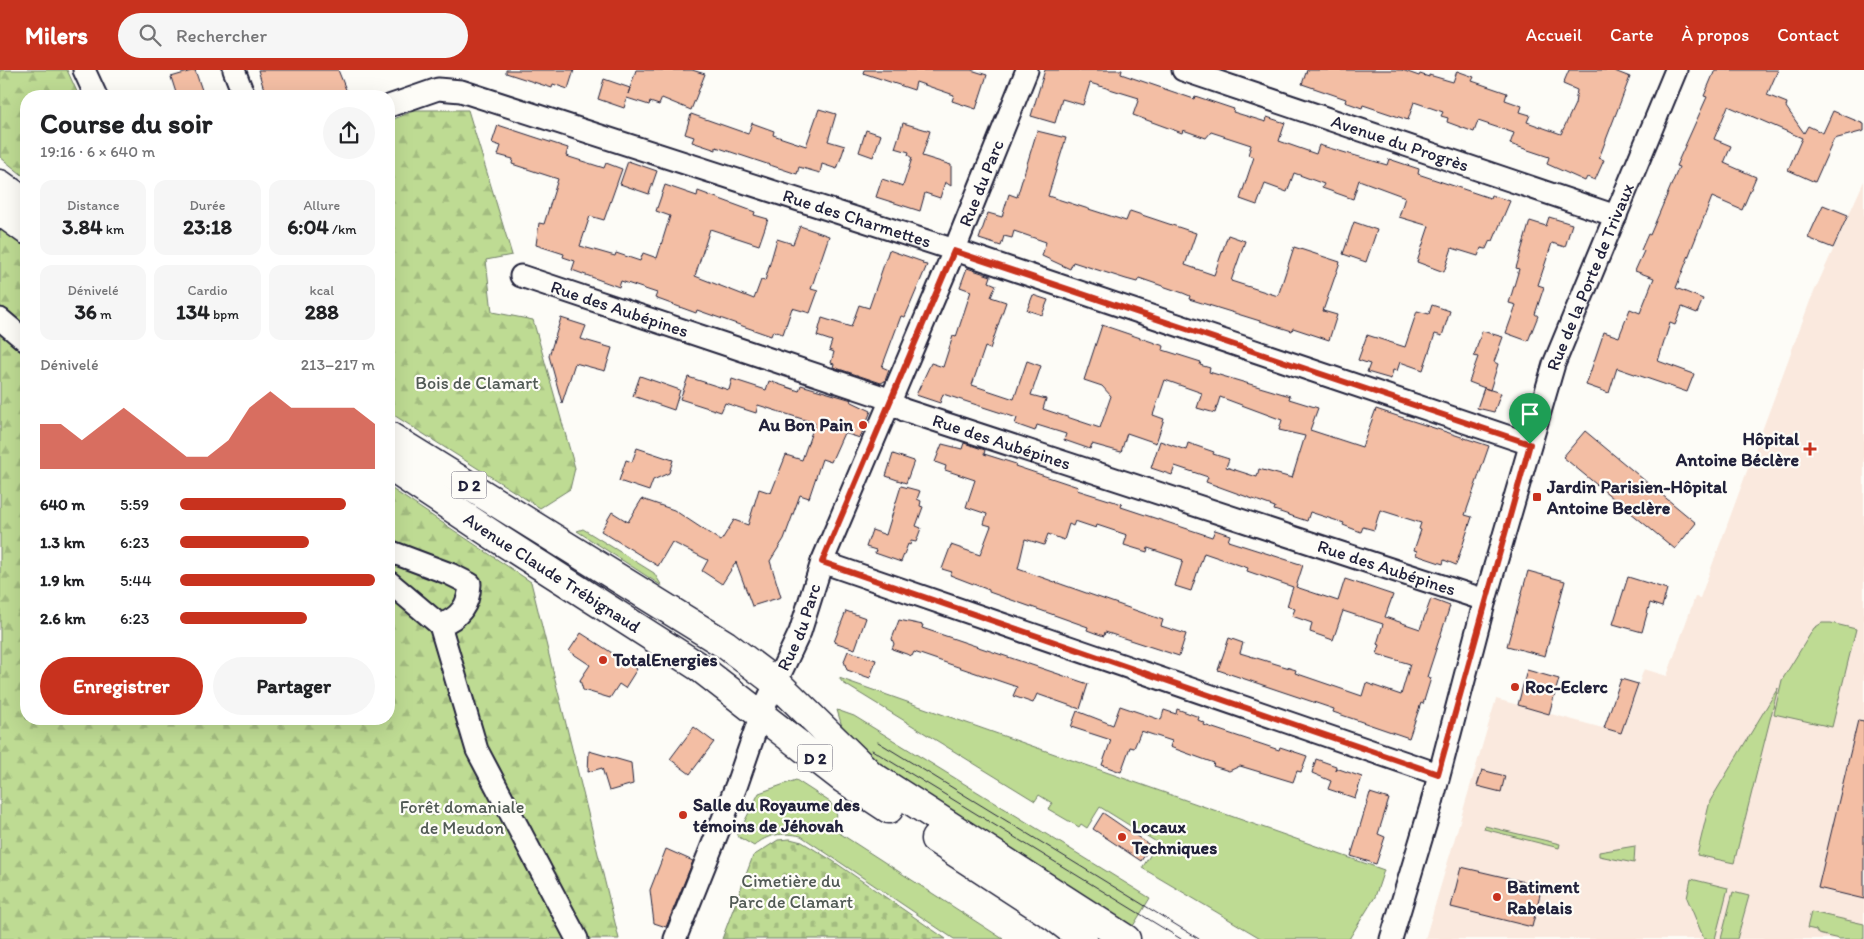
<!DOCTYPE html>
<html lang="fr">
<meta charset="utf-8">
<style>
:root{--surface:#fff;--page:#f6f6f6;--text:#202124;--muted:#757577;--accent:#c8321e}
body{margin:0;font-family:Itim,sans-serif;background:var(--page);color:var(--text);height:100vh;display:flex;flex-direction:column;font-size:19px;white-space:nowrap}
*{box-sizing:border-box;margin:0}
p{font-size:16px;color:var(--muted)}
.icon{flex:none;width:28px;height:28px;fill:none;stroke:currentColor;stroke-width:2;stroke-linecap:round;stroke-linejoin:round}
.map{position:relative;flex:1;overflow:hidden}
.panel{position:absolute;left:20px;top:20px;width:375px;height:635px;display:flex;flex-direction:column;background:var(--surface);border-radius:20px;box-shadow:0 5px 20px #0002}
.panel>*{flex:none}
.pin{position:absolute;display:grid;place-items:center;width:42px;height:42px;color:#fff;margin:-51px -21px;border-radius:50% 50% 50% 0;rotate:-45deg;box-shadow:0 0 5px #0007}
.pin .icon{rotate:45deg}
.round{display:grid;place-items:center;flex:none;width:52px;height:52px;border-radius:26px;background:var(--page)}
.overview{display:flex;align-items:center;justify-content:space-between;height:85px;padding:0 20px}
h1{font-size:28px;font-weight:700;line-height:38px}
.metrics{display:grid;grid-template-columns:repeat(3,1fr);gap:8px;height:85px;padding:5px 20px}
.metrics div{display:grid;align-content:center;border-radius:12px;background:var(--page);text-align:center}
.metrics b{font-size:21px;font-weight:700}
.metrics small{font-size:14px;font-weight:400}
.metrics p{font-size:14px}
.chart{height:140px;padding:10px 20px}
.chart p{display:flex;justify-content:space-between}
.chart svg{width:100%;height:90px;margin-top:5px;fill:var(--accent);opacity:.7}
.button{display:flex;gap:10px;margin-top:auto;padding:10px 20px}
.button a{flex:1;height:58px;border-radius:30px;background:var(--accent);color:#fff;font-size:20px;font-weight:700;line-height:58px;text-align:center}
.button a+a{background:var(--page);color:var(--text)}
ul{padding:0 20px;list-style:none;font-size:16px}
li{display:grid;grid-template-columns:80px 60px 1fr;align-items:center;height:38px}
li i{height:12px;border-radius:6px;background:var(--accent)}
header{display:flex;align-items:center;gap:30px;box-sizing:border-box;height:70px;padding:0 25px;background:var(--accent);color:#fff}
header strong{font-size:24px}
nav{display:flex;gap:28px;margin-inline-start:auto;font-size:18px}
.search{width:350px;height:45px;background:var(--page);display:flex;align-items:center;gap:12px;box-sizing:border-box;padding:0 18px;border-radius:28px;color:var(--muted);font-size:19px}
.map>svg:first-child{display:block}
</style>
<header>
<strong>Milers</strong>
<div class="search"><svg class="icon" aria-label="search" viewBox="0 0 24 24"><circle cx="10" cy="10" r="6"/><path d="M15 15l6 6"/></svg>Rechercher</div>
<nav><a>Accueil</a><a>Carte</a><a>À propos</a><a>Contact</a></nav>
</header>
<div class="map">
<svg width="1864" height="869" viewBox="0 0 1864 869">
<defs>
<pattern id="forest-firs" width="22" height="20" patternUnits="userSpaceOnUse" patternTransform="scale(1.25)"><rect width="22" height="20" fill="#bedb93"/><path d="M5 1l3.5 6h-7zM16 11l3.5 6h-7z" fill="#a3bc80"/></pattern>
<pattern id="cemetery-stones" width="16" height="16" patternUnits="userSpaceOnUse" patternTransform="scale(1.25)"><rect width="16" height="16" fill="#bedb93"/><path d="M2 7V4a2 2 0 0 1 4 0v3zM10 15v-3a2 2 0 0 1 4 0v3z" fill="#a3bc80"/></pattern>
</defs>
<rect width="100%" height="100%" fill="#fdfcf7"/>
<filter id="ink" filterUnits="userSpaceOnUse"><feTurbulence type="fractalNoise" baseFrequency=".02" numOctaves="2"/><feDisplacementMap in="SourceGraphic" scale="10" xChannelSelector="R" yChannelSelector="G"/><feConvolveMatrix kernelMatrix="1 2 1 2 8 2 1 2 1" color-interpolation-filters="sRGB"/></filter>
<g filter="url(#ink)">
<!-- built -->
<path fill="#fae9de" d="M1864,111V869H1425L1496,629L1621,663L1644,599L1667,606L1695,527L1700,528L1810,231Z"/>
<!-- green -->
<path fill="#bedb93" stroke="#707e67" d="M583,459L654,503L662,516L577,461Z
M1822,553H1831L1856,559L1832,657L1774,644L1782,610L1814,558Z
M839,608L1384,800L1375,827L1349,869H1262L1142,798L1158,773L1100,737L1087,758L1081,754L1079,757L1048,739L1052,733L1039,725L1035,731L843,613Z
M1778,618L1734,793L1697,785L1710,731Z
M837,640L854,646L1150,828L1130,861L885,702L844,663Z
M796,710L830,732L837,745L830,757L1003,869H954L801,766C783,762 767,764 754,776L737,766L759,723Z
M1485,756L1560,774L1559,778L1484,759Z
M1635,776L1634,793L1599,786V782Z
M1691,809L1728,818L1715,869H1704L1687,828Z
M1733,822L1749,826L1737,869H1721Z
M1811,842L1864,854V869H1839L1818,864L1816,860L1807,858Z"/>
<!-- forest -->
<path fill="url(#forest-firs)" stroke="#707e67" d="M0,0H67L79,26H26V108L0,87Z
M416,40H468L512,185L486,190L492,242L533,250L575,398L570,419L540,438L389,342V51Z
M0,156L26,175V649H389V417L531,512L619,869H0Z"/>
<!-- cemetery -->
<path fill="url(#cemetery-stones)" stroke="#707e67" d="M790,769L802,772L833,791L946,869H722L753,786L778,770Z"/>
<!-- building -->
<path fill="#f3bea4" stroke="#22223b" d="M195,0L204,26H177L171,7Z
M258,0H338L347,22L337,26H266Z
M506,0H574L568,19L553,14L552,18L506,3Z
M636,0H692L705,4L691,40L662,28L659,35L650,32L649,35L627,28L624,38L598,29L604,9L630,18L628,24Z
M864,0H971L987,5L976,39L952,31L954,25L916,12L914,20L863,3Z
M1045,0H1122L1121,4L1194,29L1195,26L1234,39L1233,42L1266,52L1267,47L1285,53L1279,71L1316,84L1319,75L1387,95L1389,89L1419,99L1418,104L1490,128L1491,125L1510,131L1493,171L1490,170L1486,179L1481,178L1478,186L1452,178L1444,202L1417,192L1429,156L1399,147L1405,127L1359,110L1353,129L1322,118L1324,114L1294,103L1287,122L1265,114L1257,135L1240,129L1254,87L1248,85L1251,75L1211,62L1206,68L1183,60L1182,63L1133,45L1139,28L1090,13L1083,35L1062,29L1055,53L1031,46Z
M1307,0H1402L1419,6L1420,4L1429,7V5L1453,12L1457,1L1474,7L1472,11L1507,23L1505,30L1522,36L1520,42L1530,45L1527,52L1561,64L1575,34L1577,20L1563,14L1569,0H1612L1630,7L1599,88L1604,90L1595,110L1587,107L1585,111L1547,94L1549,87L1510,74L1514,63L1478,51L1474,62L1447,52L1448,48L1441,46L1443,42L1414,32L1408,50L1363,35L1362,38L1345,32L1346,29L1302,14Z
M1715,0H1778L1767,25L1787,33L1786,37L1804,63L1808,56L1823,63L1833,41L1864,54V61L1834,69L1815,112L1788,100L1802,68L1728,36L1714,69L1731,76L1724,93L1756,107L1742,140L1712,127L1676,218L1703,229L1697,243L1682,237L1675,255L1670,253L1658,291L1694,304L1687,322L1617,298L1609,323L1586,315L1604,262L1619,267L1630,239L1640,243L1654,208L1635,201L1644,181L1641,180L1648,164L1650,165L1679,97L1676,96L1707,27L1704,26Z
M819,39L836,44L828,71L845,76L837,99L822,94L820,103L799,97L797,104L716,77V80L692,72L694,67L685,64L691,44L748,64L752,53L774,61L773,65L806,76Z
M903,53L930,61L922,86L951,95V116L945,112L940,128L925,123L920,141L876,127L882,109L903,116L912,88L908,85L909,82L895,78Z
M498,55L568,78L566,86L604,98L606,93L622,99L604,150L590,146L580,176L615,186L616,183L640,191L643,183L657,188L670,146L656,141L665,115L697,126L698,121L755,142L754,145L768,149L759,175L710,159L695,206L754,229L761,210L765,211L777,169L793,174L800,156L829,166L811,219L818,221L810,243L792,238L783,264L773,261L771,266L697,240L696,243L655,228L657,223L621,211L619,217L572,200L575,191L563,187L564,184L536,175L539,153L544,154L558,109L512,94L513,89L498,85L501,76L492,73Z
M866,60L881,65L873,87L859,82Z
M1037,61L1066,68L1048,126L1126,151L1130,141L1196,163L1185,195L1214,205L1228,165L1245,171L1231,211L1278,226L1294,177L1340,192L1323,241L1337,245L1329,270L1293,258L1292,261L1244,246L1189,229L1190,226L1183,223L1139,208L1137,212L1126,209L1073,192L1070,199L1042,186L1046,172L1014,161L1012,168L1004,166L1001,176L979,169L988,143L1002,147L1009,124L1017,127Z
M628,91L657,101L649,124L620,114Z
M1823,135L1848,145L1833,178L1808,168Z
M1549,147L1572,154L1565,177L1552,173L1538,215L1544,217L1535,244L1538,246L1528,271L1506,263L1516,235L1509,233L1519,199L1516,198L1530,151L1546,156Z
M1354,152L1377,160L1366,192L1343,184Z
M889,180L923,192L922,194L927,195L905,247L901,246L882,297L889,300L885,311L881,313L833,297L834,294L831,293L834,282L829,280L832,271L817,266L822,248L851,257L859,235L869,238Z
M967,198L991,206L989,212L996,215L991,227L1006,232L990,279L985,277L972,315L1014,329L1027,291L1041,296L1031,325L1046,329L1043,339L1100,358L1111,326L1102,316L1084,310L1102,255L1164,276L1163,280L1201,292L1200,295L1210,298L1209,302L1290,326L1289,329L1318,338L1310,360L1362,377L1376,339L1489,376L1465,445L1472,447L1456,495L1444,490L1443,494L1416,485L1417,481L1414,480L1421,460L1419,459L1421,453L1380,440L1374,460L1363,457L1361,462L1343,455L1344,453L1310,442L1307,451L1274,440L1275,437L1206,412L1208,407L1175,396L1172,405L1151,398L1160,371L1186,380L1188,373L1214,382L1213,384L1229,389L1226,397L1257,407L1259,399L1292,408L1305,366L1279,360L1282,350L1220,327L1215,343L1197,338L1202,323L1165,310L1153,345L1164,349L1156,373L1127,363L1121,382L1092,374L1090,379L1064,370L1066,364L1037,355L1035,361L1015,354L1017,348L943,324L940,333L916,325L931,293L943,297L953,266L956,267L971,221L960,217Z
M1033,225L1048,230L1042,245L1027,240Z
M1432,235L1450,241L1442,266L1435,264L1423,300L1400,292L1397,301L1393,300L1391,309L1367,302L1370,294L1358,290L1367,265L1405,277L1417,241L1429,244Z
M561,248L586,256L581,269L612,278L605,301L575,293L562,333L549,286Z
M1482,261L1503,267L1494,292L1498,294L1490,320L1469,312L1478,287L1474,286Z
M640,306L680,320L674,340L633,326Z
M688,307L729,320L732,309L766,320L769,311L799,321L801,315L852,330L850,331L871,341L860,368L844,363L831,392L822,389L809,428L800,425L784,469L770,491L781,527L752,536L736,492L722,514L702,501L708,490L672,472L658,496L601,461L612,442L628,452L642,429L674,440L721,471L734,450L748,455L759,419L771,423L786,385L802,390L815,353L758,335L756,343L725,333L721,342L680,329Z
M1484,318L1501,323L1494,342L1477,338Z
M1585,361L1696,453L1675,479L1563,387Z
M964,373L985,380L984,384L1016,394L1015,396L1078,417L1077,420L1122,434L1121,437L1212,467L1215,460L1230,465L1228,471L1303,495L1296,517L1338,531L1345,509L1393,525L1385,547L1420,559L1431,529L1450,536L1427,607L1431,608L1423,634L1421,633L1409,668L1333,642L1334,639L1218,600L1229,568L1243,573L1240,583L1296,600L1295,603L1362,626L1366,613L1401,625L1410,594L1377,584L1380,575L1377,574L1383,554L1343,541L1333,570L1310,562L1312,553L1292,546L1295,539L1287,536L1293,517L1247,501L1248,498L1204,483L1191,521L1175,516L1183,490L1148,478L1147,482L1124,475L1127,465L1097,455L1096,458L1075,451L1073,456L1069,454L1064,470L1048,464L1044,475L1025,469L1018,499L1163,550L1161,556L1186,564L1179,586L1105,562L1104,566L1095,563L1087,560L1088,557L989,522V520L950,505L952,502L942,499L951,475L980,485L991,456L984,454L987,444L966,437L975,410L945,400L946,396L935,392L942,374L962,379Z
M637,378L673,390L669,403L653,410L649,421L619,411L626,390L632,392Z
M893,384L914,391L906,413L886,406Z
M901,416L920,421L917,429L921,431L920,436L923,437L916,456L921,458L916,472L911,471L910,475L908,474L901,492L875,483L876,480L866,477L872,460L886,465Z
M1528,501L1565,511L1545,586L1507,576Z
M1628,507L1667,519L1662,537L1650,533L1642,562L1613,554Z
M846,541L866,548L855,579L834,572Z
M899,550L923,555L922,558L1088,614L1080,639L1037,624L1033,633L1013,626L1017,617L914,582L912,586L892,579L894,574L892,569Z
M581,563L637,599L625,618L619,614L610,628L583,620L580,610L590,595L569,581Z
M848,581L876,590L870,608L847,600L844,591Z
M1527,600L1559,609L1549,644L1518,635Z
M1621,609L1638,614L1621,663L1604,658Z
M1120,636L1161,650L1164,640L1176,644L1177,639L1199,647L1198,650L1205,653L1204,655L1279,680L1280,677L1307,686L1301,702L1297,701L1293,712L1240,696L1229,701L1213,696L1214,693L1170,677L1172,671L1141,661L1134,678L1130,677L1121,702L1102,695L1111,670L1071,657L1077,641L1113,655Z
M1858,650L1864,651V829L1818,818Z
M694,657L714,672L690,704L670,689Z
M589,681L631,693L633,714L609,721L602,698L588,702Z
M1316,689L1336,696L1335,701L1336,698L1362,707L1355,728L1328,719L1331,711L1312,703Z
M1482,700L1505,706L1501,722L1477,716Z
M1370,723L1389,729L1378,764L1385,767L1376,794L1351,786Z
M1103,743L1151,776L1141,791L1093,759Z
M666,779L693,791L666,857L654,853L650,820Z
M1461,797L1542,816L1532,857L1451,837Z"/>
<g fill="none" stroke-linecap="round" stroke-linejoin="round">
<!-- minor casing -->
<g stroke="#22223b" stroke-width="25">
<g id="minor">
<path d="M84,0L96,26"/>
<path d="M234,0L244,26"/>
<path id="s1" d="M1183,0L1616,146"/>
<path id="s2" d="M389,36L438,19L461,21L967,184L1530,374"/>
<path id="s3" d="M521,206L880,326L904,340L1485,530"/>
<path d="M0,249L26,271"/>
<path d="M389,481L450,504L470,514C469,535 460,548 440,555"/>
<path d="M822,492L1438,704"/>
<path d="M389,512L440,555"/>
<path d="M440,555L477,680L577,869"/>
<path id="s4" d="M675,869L737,714L761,644L800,562L822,492L954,181L1027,0"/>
<path id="s5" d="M1391,869L1431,736L1485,530L1554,294L1676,0"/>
</g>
</g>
<!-- primary casing -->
<g stroke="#22223b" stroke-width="31">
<g id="primary">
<path d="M0,114L26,133"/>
<path d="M0,141L26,160"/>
<path d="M389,366L726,575L780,616L871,705L1126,869"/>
<path id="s6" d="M389,396L502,471L699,597L842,708L889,739"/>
<path d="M935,769L1053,846L1083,869"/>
</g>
</g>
<!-- minor -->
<use href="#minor" stroke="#fdfcf7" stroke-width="21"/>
<!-- primary -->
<use href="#primary" stroke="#fdfcf7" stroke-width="28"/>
<!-- tram -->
<path stroke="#22223b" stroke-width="1" d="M878,672L1199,869
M872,680L1181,869"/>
</g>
</g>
<g fill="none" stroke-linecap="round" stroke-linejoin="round" filter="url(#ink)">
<!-- route casing -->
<g stroke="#fff" stroke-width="10">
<path id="route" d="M954,181L1530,374L1438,704L822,492Z"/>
</g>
<!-- route -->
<use href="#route" stroke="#c8321e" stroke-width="6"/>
</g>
<!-- markers -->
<g fill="#c8321e" stroke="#fdfcf7" stroke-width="2">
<circle cx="863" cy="355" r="5"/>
<path d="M1807.5 371.5h5v5h5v5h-5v5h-5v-5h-5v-5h5z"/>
<rect x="1532" y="422" width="10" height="10" rx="2.5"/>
<circle cx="603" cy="590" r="5"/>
<circle cx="1515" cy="617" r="5"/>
<circle cx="683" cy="745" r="5"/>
<circle cx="1122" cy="767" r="5"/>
<circle cx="1497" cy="827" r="5"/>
</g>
<g text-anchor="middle" stroke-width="4.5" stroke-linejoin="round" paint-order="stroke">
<!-- shield labels -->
<g fill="#fdfcf7" stroke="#646373" stroke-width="1">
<rect x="451.5" y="401.5" width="35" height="27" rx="4"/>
<rect x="797.5" y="674.5" width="35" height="27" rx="4"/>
</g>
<g font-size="16" font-weight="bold" fill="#22223b">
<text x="469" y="421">D 2</text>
<text x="815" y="694">D 2</text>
</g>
<!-- street labels -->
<g font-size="18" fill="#22223b" stroke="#fdfcf7">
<text dy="6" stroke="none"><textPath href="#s1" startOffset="229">Avenue du Progrès</textPath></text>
<text dy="6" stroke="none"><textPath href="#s4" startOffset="816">Rue du Parc</textPath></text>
<text dy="6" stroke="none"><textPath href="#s2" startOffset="491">Rue des Charmettes</textPath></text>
<text dy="6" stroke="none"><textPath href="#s5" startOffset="692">Rue de la Porte de Trivaux</textPath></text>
<text dy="6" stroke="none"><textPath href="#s3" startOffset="104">Rue des Aubépines</textPath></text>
<text dy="6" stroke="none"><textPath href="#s3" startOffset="509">Rue des Aubépines</textPath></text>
<text dy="6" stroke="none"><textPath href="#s3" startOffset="914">Rue des Aubépines</textPath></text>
<text dy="6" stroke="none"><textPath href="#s6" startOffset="195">Avenue Claude Trébignaud</textPath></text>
<text dy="6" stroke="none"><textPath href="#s4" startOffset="336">Rue du Parc</textPath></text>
</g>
<!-- park labels -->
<g font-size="18" fill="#515a55" stroke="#fdfcf7">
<text x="477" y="319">Bois de Clamart</text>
<text x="462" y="743">Forêt domaniale<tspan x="462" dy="21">de Meudon</tspan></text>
<text x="791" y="817">Cimetière du<tspan x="791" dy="21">Parc de Clamart</tspan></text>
</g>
<!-- poi labels -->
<g font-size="18" font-weight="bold" fill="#22223b" stroke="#fdfcf7" text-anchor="start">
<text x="853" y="361" text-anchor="end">Au Bon Pain</text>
<text x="1799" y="375" text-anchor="end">Hôpital<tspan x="1799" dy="21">Antoine Béclère</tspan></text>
<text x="1547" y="423">Jardin Parisien-Hôpital<tspan x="1547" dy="21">Antoine Beclère</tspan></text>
<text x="613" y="596">TotalEnergies</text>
<text x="1525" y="623">Roc-Eclerc</text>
<text x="693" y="741">Salle du Royaume des<tspan x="693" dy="21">témoins de Jéhovah</tspan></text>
<text x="1132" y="763">Locaux<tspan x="1132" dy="21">Techniques</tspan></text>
<text x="1507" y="823">Batiment<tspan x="1507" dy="21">Rabelais</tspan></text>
</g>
</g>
</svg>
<div class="pin" style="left:1530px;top:374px;background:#1e9e55"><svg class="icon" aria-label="arrive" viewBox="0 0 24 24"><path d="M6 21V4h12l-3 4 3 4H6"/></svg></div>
<section class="panel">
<div class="overview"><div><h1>Course du soir</h1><p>19:16 · 6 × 640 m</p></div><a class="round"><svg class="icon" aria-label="share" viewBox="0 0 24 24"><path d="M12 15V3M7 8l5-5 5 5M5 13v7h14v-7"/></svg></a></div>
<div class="metrics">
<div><p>Distance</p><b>3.84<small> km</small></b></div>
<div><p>Durée</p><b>23:18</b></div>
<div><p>Allure</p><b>6:04<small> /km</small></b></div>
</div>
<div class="metrics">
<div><p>Dénivelé</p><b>36<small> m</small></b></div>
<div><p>Cardio</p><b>134<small> bpm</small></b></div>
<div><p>kcal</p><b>288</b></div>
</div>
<div class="chart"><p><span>Dénivelé</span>213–217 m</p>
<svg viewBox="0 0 160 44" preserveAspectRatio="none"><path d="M0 44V22L10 22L20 30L30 22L40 14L50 22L60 30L70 38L80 38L90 30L100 14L110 6L120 14L130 14L140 14L150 14L160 22V44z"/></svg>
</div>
<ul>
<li><b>640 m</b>5:59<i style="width:85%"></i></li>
<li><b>1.3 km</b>6:23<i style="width:66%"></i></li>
<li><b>1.9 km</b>5:44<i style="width:100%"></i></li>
<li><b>2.6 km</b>6:23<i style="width:65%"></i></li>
</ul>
<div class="button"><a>Enregistrer</a><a>Partager</a></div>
</section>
</div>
